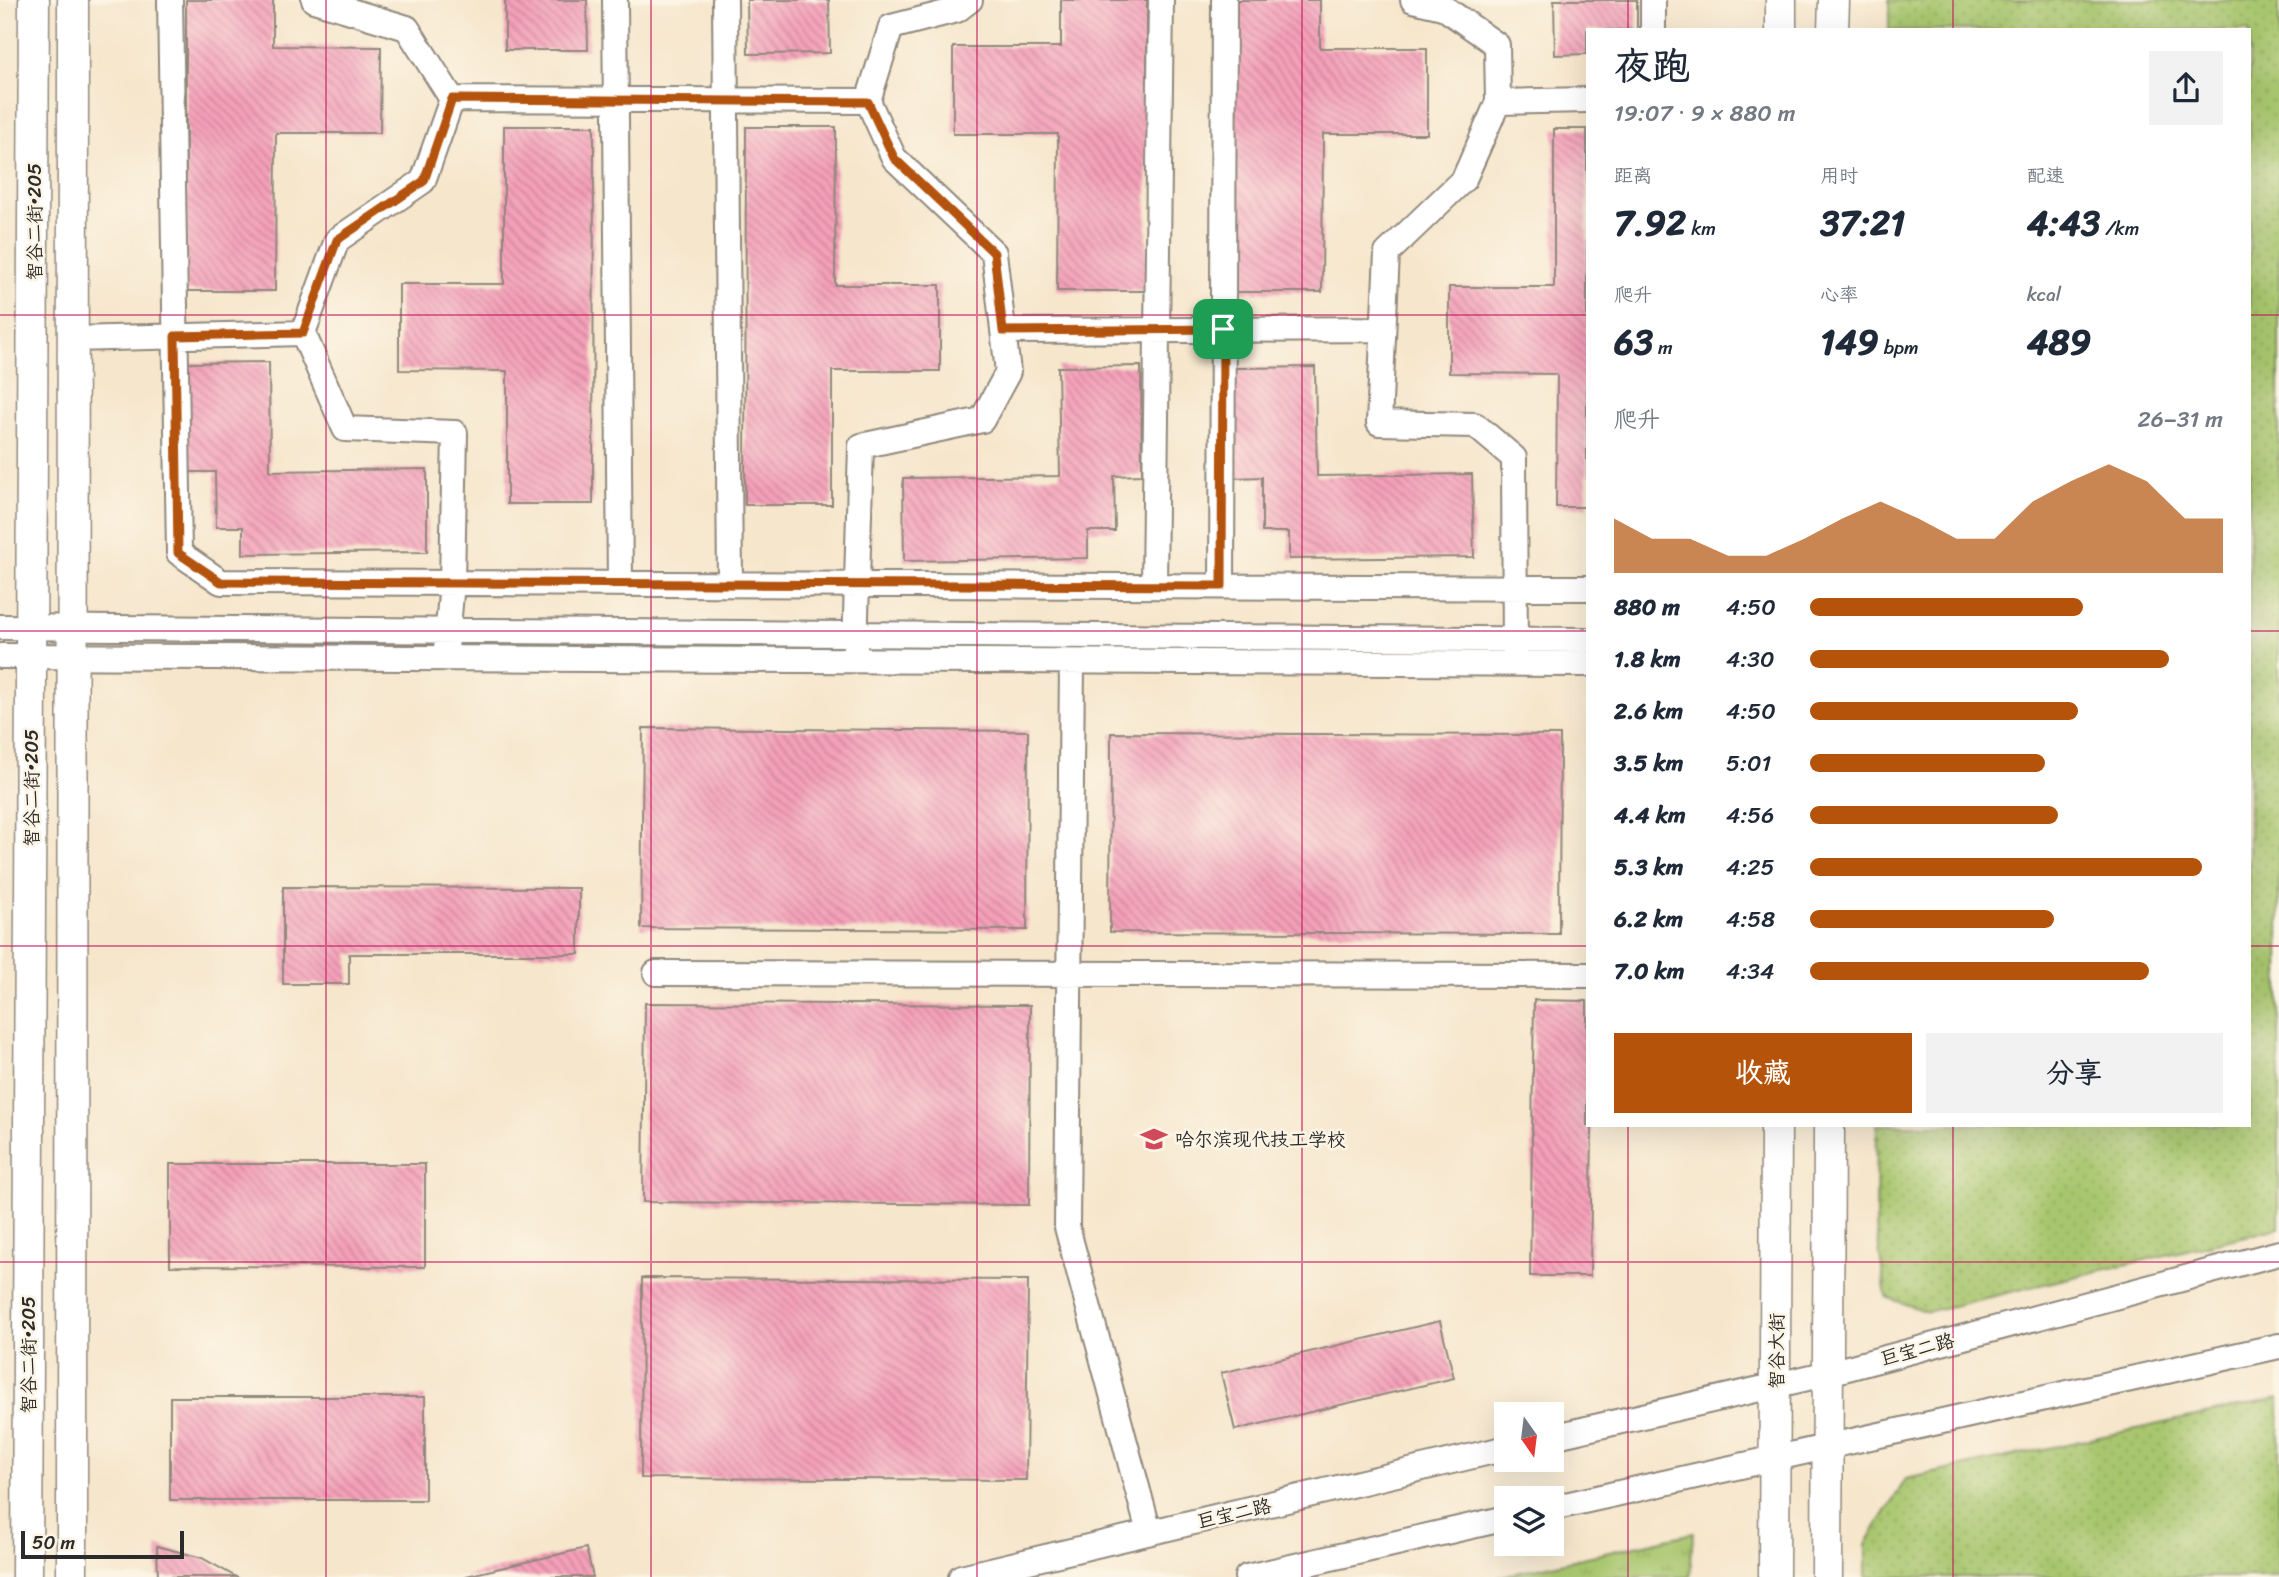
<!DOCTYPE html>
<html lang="zh">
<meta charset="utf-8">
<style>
:root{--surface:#fff;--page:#f2f2f3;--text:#1f2937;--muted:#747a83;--accent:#b45309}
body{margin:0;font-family:Sriracha,"LXGW WenKai TC",sans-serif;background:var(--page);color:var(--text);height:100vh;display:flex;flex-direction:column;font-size:26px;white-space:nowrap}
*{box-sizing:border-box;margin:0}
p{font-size:23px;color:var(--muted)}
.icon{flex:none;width:38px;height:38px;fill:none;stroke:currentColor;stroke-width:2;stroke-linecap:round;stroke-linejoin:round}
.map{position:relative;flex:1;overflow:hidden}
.panel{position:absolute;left:1586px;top:28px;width:665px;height:1099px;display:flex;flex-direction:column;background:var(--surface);border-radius:0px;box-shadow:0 7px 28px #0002}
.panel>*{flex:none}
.needle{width:46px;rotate:166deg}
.tools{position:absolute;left:1494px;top:1402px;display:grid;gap:14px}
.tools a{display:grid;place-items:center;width:70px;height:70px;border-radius:0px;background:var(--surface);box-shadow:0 7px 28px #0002;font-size:35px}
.scale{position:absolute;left:21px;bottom:18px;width:163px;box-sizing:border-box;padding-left:7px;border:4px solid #2b2b2b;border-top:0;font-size:19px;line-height:24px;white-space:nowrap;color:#2b2b2b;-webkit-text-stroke:5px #fcf5e5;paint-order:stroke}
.pin{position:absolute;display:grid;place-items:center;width:60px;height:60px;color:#fff;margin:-30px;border-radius:14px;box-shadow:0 4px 10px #0006}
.round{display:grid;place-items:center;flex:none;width:74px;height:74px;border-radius:0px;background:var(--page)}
.overview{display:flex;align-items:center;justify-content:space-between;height:119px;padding:0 28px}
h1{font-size:38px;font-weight:700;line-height:52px}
.figures{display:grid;grid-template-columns:repeat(3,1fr);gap:10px;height:119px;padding:7px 28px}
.figures div{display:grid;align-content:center}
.figures b{font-size:35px;font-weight:700}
.figures small{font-size:19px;font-weight:400}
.figures p{font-size:19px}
.chart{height:196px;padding:14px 28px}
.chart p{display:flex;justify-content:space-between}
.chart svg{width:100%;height:126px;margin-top:7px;fill:var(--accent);opacity:.7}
.primary-button{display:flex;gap:14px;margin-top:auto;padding:14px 28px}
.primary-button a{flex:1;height:80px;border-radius:0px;background:var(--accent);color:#fff;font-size:28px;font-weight:700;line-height:80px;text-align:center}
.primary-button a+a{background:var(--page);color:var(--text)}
ul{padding:0 28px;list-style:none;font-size:23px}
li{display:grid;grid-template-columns:112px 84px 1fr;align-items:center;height:52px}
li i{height:18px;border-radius:9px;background:var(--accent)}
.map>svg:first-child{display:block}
</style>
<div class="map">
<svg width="2279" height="1577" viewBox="0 0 2279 1577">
<defs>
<pattern id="grass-dots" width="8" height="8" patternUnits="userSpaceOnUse" patternTransform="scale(1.75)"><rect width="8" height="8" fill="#a8c66e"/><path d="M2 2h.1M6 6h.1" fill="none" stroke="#91aa5f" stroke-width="1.8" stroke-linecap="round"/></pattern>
<pattern id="park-tufts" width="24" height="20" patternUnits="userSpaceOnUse" patternTransform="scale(1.75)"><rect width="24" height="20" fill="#a8c66e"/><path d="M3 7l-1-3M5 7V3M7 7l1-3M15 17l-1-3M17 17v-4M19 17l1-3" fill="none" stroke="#91aa5f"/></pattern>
<pattern id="building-back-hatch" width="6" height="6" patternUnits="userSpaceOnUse" patternTransform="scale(1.75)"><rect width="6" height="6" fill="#f5a0ba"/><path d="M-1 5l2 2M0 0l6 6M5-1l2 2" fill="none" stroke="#c78397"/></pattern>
</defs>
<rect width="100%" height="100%" fill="#fcf5e5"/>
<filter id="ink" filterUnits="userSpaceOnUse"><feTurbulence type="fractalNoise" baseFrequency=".0143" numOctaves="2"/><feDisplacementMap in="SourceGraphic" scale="14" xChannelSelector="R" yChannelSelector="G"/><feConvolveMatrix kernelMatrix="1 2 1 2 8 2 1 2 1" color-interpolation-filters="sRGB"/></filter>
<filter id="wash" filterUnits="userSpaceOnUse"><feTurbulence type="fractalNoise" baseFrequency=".00686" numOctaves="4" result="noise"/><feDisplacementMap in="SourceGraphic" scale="28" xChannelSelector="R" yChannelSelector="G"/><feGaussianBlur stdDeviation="1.57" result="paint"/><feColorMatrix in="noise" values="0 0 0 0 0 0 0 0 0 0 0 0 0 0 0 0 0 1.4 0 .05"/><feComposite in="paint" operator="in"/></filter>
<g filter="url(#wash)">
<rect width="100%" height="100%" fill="#f6e6cc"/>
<!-- grass -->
<path fill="url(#grass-dots)" stroke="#6a784c" stroke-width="2" d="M1889,0H2279V1228L1927,1312L1886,1297L1876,1227L1877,1125H2249V30H1889Z
M2279,1398V1577H1866V1544L1906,1479Z"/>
<!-- park -->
<path fill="url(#park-tufts)" stroke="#6a784c" stroke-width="2" d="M1693,1533L1690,1577H1498Z"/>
<g id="blocks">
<!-- building -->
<path fill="url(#building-back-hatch)" d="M186,0H273V46L381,47L380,133H276L275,291H186Z
M505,0H587L588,50H505Z
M747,0H829L830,53L748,54Z
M1061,0H1147V291H1057L1058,134H953V47H1061Z
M1233,0H1320V48H1427V134H1323L1322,292H1233Z
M1554,0H1637V30H1587V54L1555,55Z
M504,126H594L593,504H507V371L399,370V284H504Z
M746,127H836L835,285H940V371H832V505H745Z
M1554,129H1587V507H1556L1557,374L1449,373V287H1554Z
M269,362L270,471L427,469V552L243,554V527H216L215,472H188L187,363Z
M1141,366L1142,475L1114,476L1115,531H1088V558L904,561L903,478L1060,476L1058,367Z
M1315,367L1317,476L1472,474L1474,557L1289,559V532H1262V477L1234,478L1233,368Z
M643,728L1028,731L1027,930L641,928Z
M1111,733L1560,735L1559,934L1110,932Z
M283,887L579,888V954H349V984H283Z
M1534,1000L1587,1001V1125H1592L1590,1276H1530Z
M645,1003L1030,1005L1029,1205L643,1202Z
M170,1164H425V1267L170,1266Z
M642,1278L1028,1280L1026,1480L641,1478Z
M1440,1321L1454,1378L1235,1430L1221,1373Z
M170,1397H425V1500H170Z
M157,1546L202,1558L236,1577H158Z
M586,1548L593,1577H466V1576Z"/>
</g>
</g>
<g filter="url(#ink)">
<use href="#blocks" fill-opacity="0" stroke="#90887c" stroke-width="2"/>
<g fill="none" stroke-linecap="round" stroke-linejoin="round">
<!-- minor casing -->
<g stroke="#90887c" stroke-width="28">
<path id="minor" d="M170,0L179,553L221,582L1587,588
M314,0L407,28L452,99L423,181L337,240L303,333L345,429L455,433L452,583L446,649
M615,0L620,584
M725,0L730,584
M1413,0L1443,7L1497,45L1498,102L1464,179L1387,253L1379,423L1475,425L1514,458L1515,655
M1653,0V30
M452,99L868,101
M1498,102L1587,100
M1003,331L1383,329
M73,339L303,333
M1154,586L1161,0
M1222,586L1224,0
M0,627L1587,640
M855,650L861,446L982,420L1008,372L994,253L894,158L868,101L891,27L957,10L970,0
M0,656L1587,664
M1072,662L1067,1227L1149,1532
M656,973L1587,975
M1552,1437L1829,1373L2279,1253
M1552,1508L2279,1346
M961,1577L1507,1448
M1247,1577L1507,1518"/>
</g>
<!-- major casing -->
<g stroke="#90887c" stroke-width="33">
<path id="major" d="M1781,30V0
M1833,30L1834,0
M27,1577L34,0
M72,1577L73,0
M1774,1577L1776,1125
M1827,1577L1829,1125"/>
</g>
<!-- minor -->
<use href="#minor" stroke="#fff" stroke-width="24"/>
<!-- major -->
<use href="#major" stroke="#fff" stroke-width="30"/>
</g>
</g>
<g fill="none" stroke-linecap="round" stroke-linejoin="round" filter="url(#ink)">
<!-- route casing -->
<g stroke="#fff" stroke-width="14">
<path id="route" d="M452,99L868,102L894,158L994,253L1003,331L1223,329L1222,586L221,582L178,553L175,336L303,333L337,240L424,181Z"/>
</g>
<!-- route -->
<use href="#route" stroke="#b45309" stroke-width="9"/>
</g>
<!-- grid -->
<path fill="none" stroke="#c2185b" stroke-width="2" stroke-opacity="0.55" d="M326,0V1577M651,0V1577M977,0V1577M1302,0V1577M1628,0V30M1953,0V30M0,315H1587M2249,315H2279M0,631H1587M2249,631H2279M0,946H1587M2249,946H2279M1628,1125V1577M1953,1125V1577M0,1262H2279"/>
<!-- icons -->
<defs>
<g id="school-bare" transform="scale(2.1)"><path d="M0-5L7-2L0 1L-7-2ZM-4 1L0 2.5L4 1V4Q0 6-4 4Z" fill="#d1495b" stroke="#fcf5e5" stroke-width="2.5" paint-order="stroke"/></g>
</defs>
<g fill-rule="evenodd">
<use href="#school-bare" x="1154" y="1139"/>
</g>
<g text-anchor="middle" stroke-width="5" stroke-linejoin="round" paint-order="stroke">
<!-- street labels -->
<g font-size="19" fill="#2b2b2b" stroke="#fcf5e5">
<text transform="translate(34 222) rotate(-90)" y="7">智谷二街•205</text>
<text transform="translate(31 788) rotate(-90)" y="7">智谷二街•205</text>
<text transform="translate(1917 1349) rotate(-15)" y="7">巨宝二路</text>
<text transform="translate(1776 1351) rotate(-90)" y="7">智谷大街</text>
<text transform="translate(28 1355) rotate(-90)" y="7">智谷二街•205</text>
<text transform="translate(1234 1513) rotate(-13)" y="7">巨宝二路</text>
</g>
<!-- poi labels -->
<g font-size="19" fill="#2b2b2b" stroke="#fcf5e5" text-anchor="start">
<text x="1175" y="1146">哈尔滨现代技工学校</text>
</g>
</g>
</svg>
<div class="tools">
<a><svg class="needle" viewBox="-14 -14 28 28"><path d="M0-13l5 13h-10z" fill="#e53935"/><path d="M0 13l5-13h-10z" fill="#747a83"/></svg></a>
<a><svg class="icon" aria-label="layers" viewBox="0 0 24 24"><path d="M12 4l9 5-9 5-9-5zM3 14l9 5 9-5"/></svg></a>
</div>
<div class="scale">50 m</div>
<div class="pin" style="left:1223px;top:329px;background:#1e9e55"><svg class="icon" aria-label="arrive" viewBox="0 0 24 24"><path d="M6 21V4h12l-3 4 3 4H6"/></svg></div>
<section class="panel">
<div class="overview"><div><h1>夜跑</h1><p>19:07 · 9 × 880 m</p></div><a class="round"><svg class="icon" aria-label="share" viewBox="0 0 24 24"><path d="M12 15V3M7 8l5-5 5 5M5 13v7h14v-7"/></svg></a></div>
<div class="figures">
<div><p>距离</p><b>7.92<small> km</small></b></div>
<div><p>用时</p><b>37:21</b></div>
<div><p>配速</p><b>4:43<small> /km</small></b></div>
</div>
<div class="figures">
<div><p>爬升</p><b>63<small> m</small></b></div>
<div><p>心率</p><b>149<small> bpm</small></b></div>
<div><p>kcal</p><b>489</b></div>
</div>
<div class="chart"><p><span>爬升</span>26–31 m</p>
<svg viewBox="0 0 160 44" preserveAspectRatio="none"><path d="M0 44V25L10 32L20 32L30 38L40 38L50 32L60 25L70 19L80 25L90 32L100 32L110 19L120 12L130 6L140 12L150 25L160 25V44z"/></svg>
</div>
<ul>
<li><b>880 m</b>4:50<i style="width:66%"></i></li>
<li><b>1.8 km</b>4:30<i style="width:87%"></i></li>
<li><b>2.6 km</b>4:50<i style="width:65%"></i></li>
<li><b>3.5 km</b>5:01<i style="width:57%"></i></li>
<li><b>4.4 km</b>4:56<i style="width:60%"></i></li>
<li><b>5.3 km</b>4:25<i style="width:95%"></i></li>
<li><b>6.2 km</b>4:58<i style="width:59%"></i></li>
<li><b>7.0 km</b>4:34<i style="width:82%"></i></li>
</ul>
<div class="primary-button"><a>收藏</a><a>分享</a></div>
</section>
</div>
